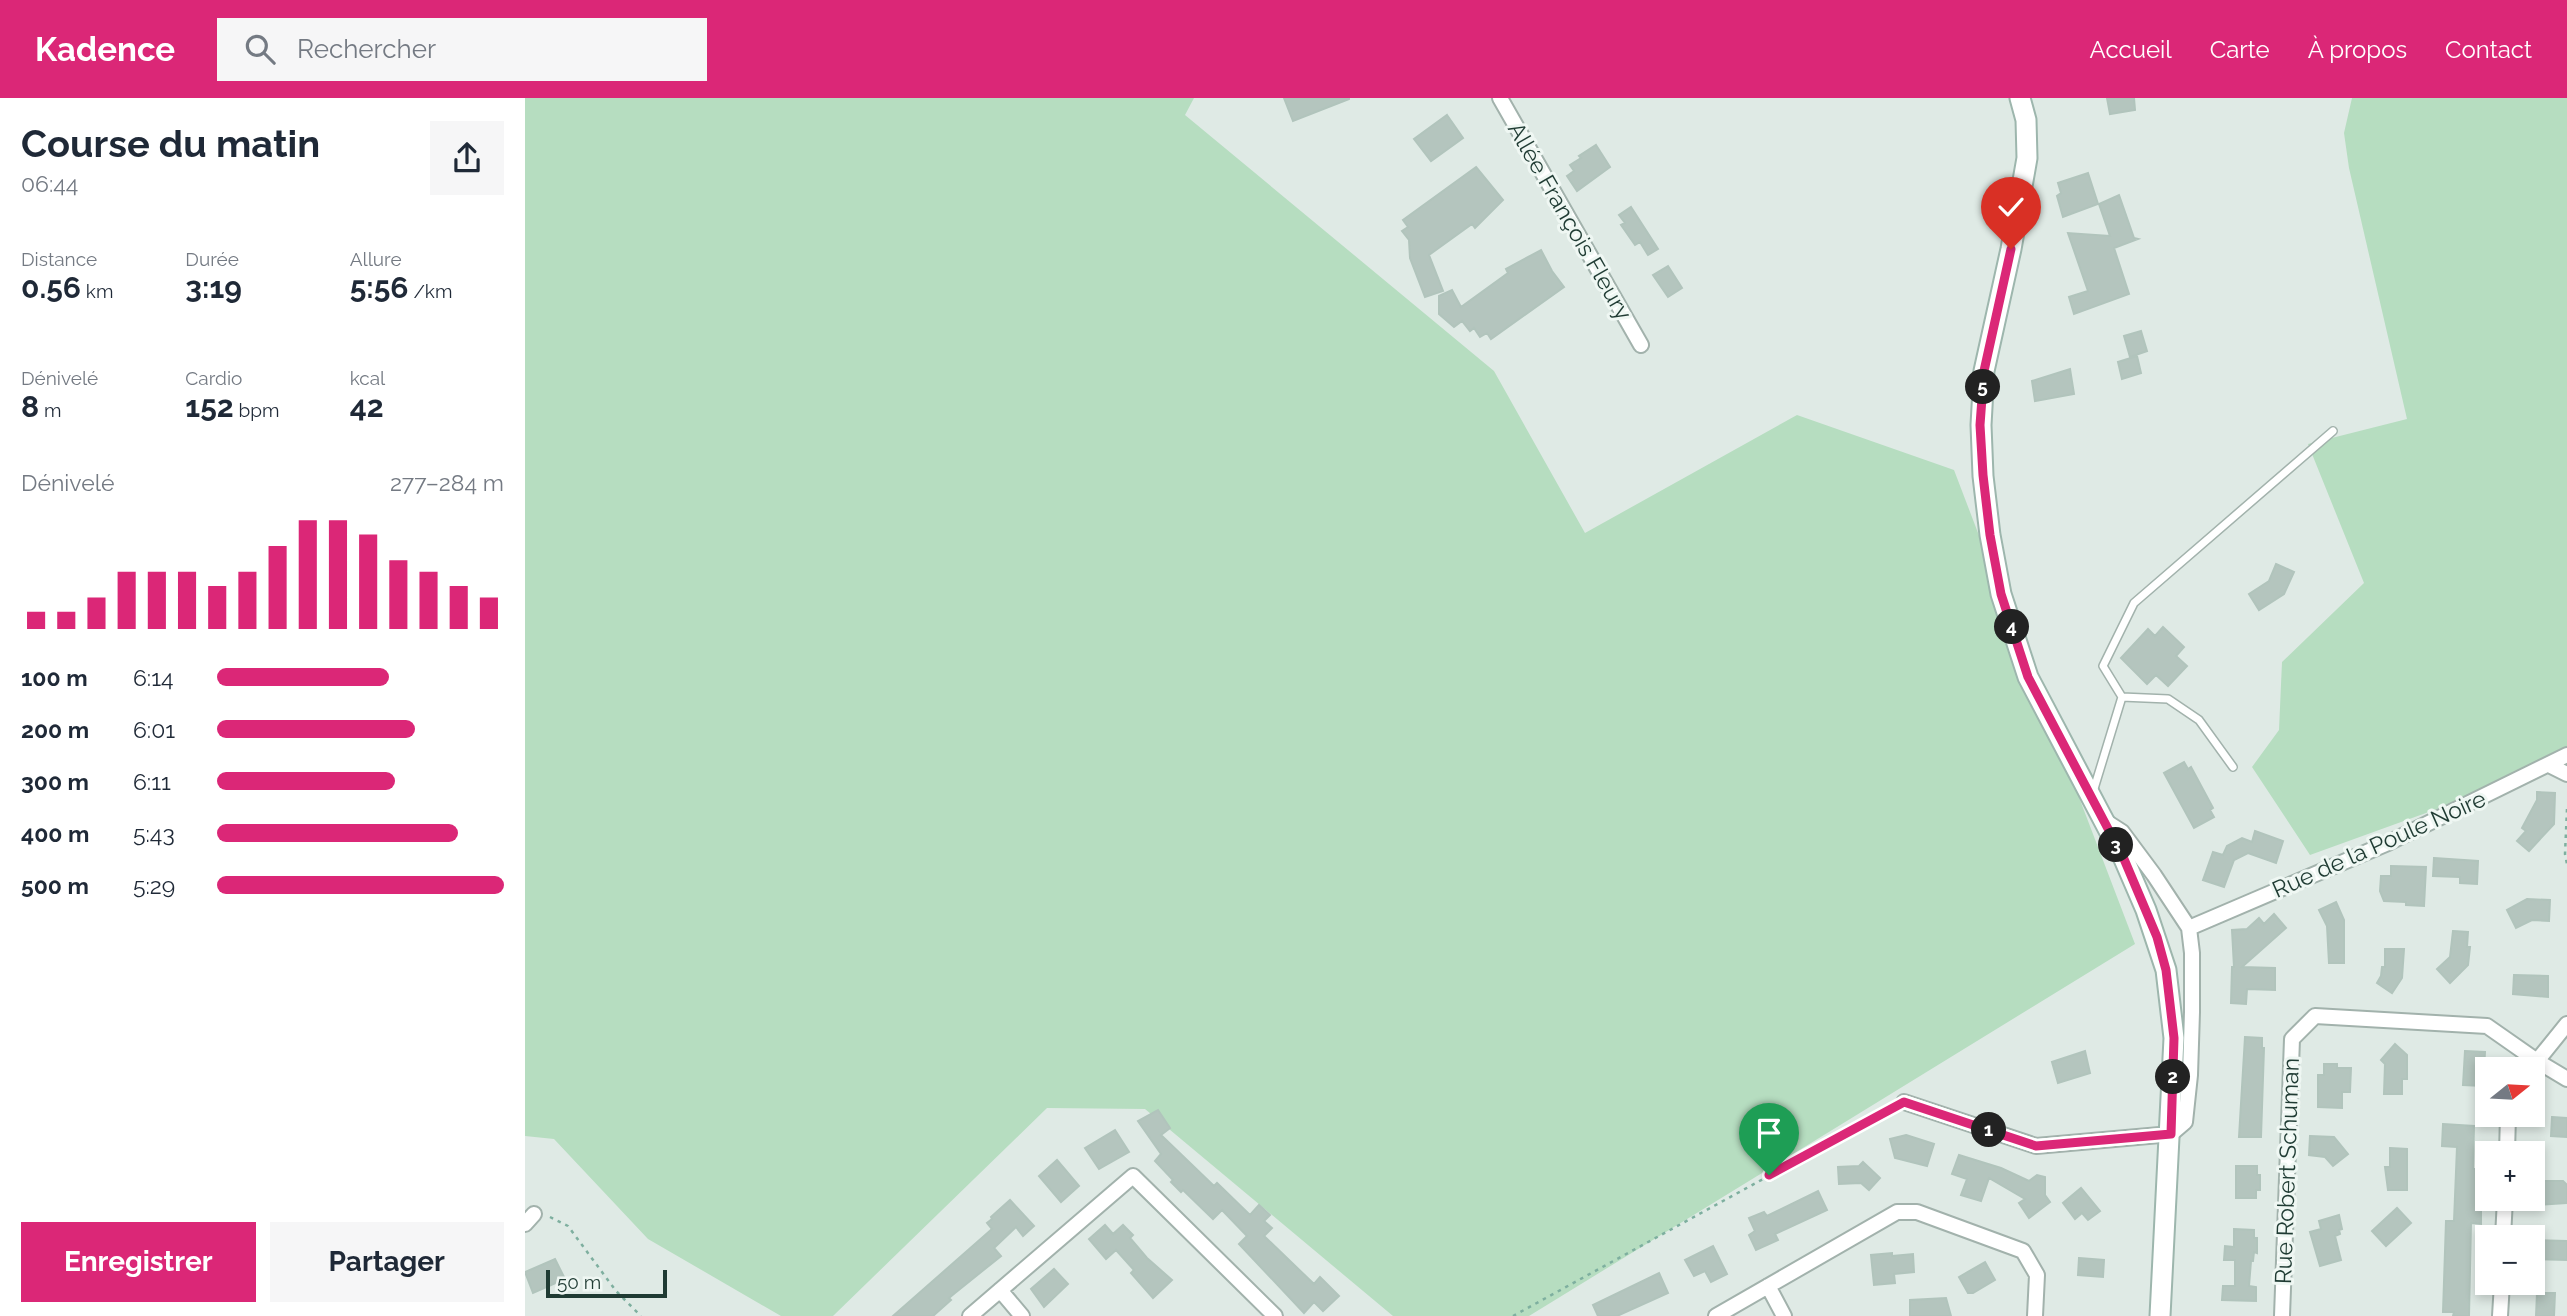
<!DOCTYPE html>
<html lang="fr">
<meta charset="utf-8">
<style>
:root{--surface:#fff;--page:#f6f6f7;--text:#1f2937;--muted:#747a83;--accent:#db2777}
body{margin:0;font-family:Raleway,sans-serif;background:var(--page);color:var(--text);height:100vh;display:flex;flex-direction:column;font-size:26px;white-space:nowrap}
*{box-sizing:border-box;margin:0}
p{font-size:23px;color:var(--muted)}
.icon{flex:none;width:38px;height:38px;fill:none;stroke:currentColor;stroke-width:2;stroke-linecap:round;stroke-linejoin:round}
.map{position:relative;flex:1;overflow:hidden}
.side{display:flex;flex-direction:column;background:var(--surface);width:525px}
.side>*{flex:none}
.needle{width:46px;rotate:72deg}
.buttons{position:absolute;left:1950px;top:959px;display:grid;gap:14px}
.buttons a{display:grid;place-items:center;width:70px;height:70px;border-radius:0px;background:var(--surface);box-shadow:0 4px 10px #0003;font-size:35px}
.scale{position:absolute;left:21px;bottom:18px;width:121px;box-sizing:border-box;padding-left:7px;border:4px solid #1f3b33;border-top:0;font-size:19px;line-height:24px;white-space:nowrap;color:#1f3b33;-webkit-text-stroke:5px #eff7f3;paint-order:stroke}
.pin{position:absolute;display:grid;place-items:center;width:60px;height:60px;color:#fff;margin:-72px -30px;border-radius:50% 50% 50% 0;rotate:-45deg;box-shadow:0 0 7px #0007}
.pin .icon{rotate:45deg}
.km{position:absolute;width:35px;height:35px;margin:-18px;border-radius:50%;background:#222;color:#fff;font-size:19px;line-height:35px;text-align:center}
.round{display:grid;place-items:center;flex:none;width:74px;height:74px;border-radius:0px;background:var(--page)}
.headline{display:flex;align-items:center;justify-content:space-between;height:119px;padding:0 21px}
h1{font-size:38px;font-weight:700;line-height:52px}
.metrics{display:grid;grid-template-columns:repeat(3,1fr);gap:10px;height:119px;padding:7px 21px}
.metrics div{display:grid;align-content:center}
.metrics b{font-size:30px;font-weight:700}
.metrics small{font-size:19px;font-weight:400}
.metrics p{font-size:19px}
.chart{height:196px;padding:14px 21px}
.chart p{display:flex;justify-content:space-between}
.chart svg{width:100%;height:126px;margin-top:7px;stroke:var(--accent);stroke-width:6}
.action{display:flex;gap:14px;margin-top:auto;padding:14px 21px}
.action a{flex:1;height:80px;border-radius:0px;background:var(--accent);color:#fff;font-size:28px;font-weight:700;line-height:80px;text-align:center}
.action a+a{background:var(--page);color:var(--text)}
ul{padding:0 21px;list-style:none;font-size:23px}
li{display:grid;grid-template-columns:112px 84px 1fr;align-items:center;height:52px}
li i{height:18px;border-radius:9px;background:var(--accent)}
header{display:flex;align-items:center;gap:42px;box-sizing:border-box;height:98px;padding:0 35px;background:var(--accent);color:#fff}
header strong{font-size:33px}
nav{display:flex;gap:38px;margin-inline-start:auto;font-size:24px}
.search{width:490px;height:63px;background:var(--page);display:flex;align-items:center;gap:18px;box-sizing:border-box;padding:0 24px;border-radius:0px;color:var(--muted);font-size:26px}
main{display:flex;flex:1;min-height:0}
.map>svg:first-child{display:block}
</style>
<header>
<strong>Kadence</strong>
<div class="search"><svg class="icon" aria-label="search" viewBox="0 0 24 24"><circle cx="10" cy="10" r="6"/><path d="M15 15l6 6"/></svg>Rechercher</div>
<nav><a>Accueil</a><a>Carte</a><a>À propos</a><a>Contact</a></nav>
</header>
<main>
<section class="side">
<div class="headline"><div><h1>Course du matin</h1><p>06:44</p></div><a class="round"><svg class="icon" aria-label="share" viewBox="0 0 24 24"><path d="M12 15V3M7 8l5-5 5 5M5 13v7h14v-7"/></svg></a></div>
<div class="metrics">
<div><p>Distance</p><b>0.56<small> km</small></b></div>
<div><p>Durée</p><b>3:19</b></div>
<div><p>Allure</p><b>5:56<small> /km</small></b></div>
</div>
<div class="metrics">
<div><p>Dénivelé</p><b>8<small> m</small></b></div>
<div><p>Cardio</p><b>152<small> bpm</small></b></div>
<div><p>kcal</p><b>42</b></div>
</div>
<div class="chart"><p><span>Dénivelé</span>277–284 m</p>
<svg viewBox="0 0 160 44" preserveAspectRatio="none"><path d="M5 44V38M15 44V38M25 44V33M35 44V24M45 44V24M55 44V24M65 44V29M75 44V24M85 44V15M95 44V6M105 44V6M115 44V11M125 44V20M135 44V24M145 44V29M155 44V33"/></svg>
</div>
<ul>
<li><b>100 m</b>6:14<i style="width:60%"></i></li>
<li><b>200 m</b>6:01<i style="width:69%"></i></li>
<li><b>300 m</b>6:11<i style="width:62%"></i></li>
<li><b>400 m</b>5:43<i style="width:84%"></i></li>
<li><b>500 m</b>5:29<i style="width:100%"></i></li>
</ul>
<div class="action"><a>Enregistrer</a><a>Partager</a></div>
</section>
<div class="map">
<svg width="2042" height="1218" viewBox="0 0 2042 1218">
<rect width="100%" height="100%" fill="#dfeae5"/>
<!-- green -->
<path fill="#b6ddc0" d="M0,0H669L660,17L969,273L1060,435L1272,317L1429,372L1610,846L1004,1218H868L620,1011L522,1010L308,1218H256L123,1141L29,1041L0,1038Z
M1827,0H2042V661L1970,690L1785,757L1727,669L1754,632L1757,564L1839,485L1783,346L1882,321L1824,70L1819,35Z"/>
<!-- building -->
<path fill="#b4c5be" stroke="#b1c4bc" stroke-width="2" d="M759,0H824V1L768,23Z
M1582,0H1609L1610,12L1585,16Z
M922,17L938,40L906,63L889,41Z
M1071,47L1085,69L1052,93L1042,78L1049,73L1045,67L1056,60L1054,58Z
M951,69L978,102L950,130L947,126L904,157L918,193L900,199L885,160L884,142L877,133L883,129L878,122Z
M1563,75L1573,106L1538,119L1532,98L1536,95L1533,85Z
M1594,97L1609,140L1613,141L1589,150L1604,196L1549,216L1544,199L1563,193L1543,135L1585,138L1574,106Z
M1106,109L1133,151L1123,157L1115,144L1110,147L1096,127L1100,125L1094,117Z
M1016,152L1027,173L1039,189L966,241L962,235L955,239L949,230L945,233L937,223L929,229L914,216V198L927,192L936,209L983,175L981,171Z
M1143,168L1157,190L1143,199L1128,177Z
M1616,233L1622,253L1605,259L1599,238Z
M1612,258L1616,275L1597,281L1593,264Z
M1545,271L1549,296L1510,303L1507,283Z
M1751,466L1769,474L1759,496L1734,512L1724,496L1744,483Z
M1638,529L1659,549L1651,558L1662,568L1643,588L1631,577L1622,586L1596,560L1623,531L1630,538Z
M1659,664L1663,671L1666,669L1688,710L1685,712L1689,719L1669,730L1639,675Z
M2012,694L2030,695L2029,726L2004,753L1992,743L2001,733L1997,730L2012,702Z
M1730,733L1758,743L1751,765L1723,755L1709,762L1699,789L1678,782L1688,754L1698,757L1702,748L1717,740L1727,744Z
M1909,760L1953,763L1952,786L1935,785V779L1908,778Z
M1866,768L1901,769L1899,808L1881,807V804L1859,803L1855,793L1856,778H1866Z
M2002,801L2025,802L2024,823L2007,822L1991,830L1982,812Z
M1811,804L1819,822V865H1804L1802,828L1794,812Z
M1749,816L1761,830L1717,869L1750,870V892L1722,891L1721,906L1706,905L1707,869H1709L1707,832L1722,831L1734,820L1739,826Z
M1928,833L1943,834L1942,849H1945L1943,867L1925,885L1912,871L1925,859Z
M1860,851H1879L1877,880L1867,895L1852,885L1856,878L1857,869H1860Z
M1989,877L2023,878V899L1988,896Z
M1720,939L1737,940V950H1739L1736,1039H1714Z
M1870,946L1882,957V981H1877V996H1859L1860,966L1856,962Z
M1560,953L1565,975L1533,985L1527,964Z
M1940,953L1960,954L1958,988L1938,987Z
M1799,966H1812V970H1826L1825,994H1817V1010L1793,1009V977H1799Z
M633,1012L645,1030L636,1037L689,1088L692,1085L725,1117L734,1107L745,1117L739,1123L747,1130L739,1138L789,1186L795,1179L814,1198L798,1213L789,1204L779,1215L714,1146L722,1138L697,1112L688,1121L658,1092L656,1094L646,1084L648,1082L630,1063L636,1056L613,1023Z
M2027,1019L2042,1020V1039L2026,1038Z
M1918,1026L1949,1028L1948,1071H1953L1952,1090L1956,1091V1126L1946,1125L1944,1218H1928L1929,1214H1918L1921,1123H1929L1932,1049L1917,1048Z
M590,1032L604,1054L574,1071L560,1050Z
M1381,1037L1409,1046L1402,1068L1370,1060L1365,1041Z
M1785,1038L1809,1039L1823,1056L1808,1068L1800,1059L1784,1057Z
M1865,1050L1882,1051V1092H1863L1860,1069H1865Z
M1434,1057L1476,1070L1504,1083L1512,1077L1520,1079V1097L1525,1104L1504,1120L1494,1105L1500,1101L1464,1080L1456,1103L1436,1097L1442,1081L1427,1076Z
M532,1062L554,1088L536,1104L514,1078Z
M1338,1064L1355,1080L1344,1092L1336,1085L1314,1086L1313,1069L1334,1068Z
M1711,1068H1732V1077H1735V1092H1731V1100H1711Z
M2009,1083H2038L2042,1087V1105L2009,1107Z
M1556,1090L1575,1113L1563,1122L1557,1115L1550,1121L1538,1105Z
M1293,1093L1302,1112L1250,1136L1253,1142L1231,1152L1224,1137L1230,1133L1224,1120L1239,1114L1242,1118Z
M485,1102L509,1128L498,1138L491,1129L469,1150L476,1158L430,1195L424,1200L426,1202L408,1218H368L467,1131L462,1125L467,1121L466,1119Z
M1872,1110L1886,1125L1861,1148L1847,1133Z
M1814,1117L1817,1131L1814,1132L1815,1136L1810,1138L1816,1162L1795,1168L1785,1134L1796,1131L1794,1123Z
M580,1127L588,1136L598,1127L608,1137L605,1140L622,1160L647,1182L628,1200L606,1175L609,1172L591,1152L581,1161L564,1141Z
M1709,1131L1729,1132V1140H1732V1155L1729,1154L1728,1163H1726L1724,1188L1731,1189V1203L1697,1202L1698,1188H1710V1162H1699L1700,1148L1709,1149Z
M2007,1142L2042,1143V1162L2007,1161Z
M1188,1148L1202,1176L1186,1184L1180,1173L1169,1178L1160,1162Z
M1367,1155V1158L1388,1156L1389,1174L1369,1176L1370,1185L1349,1187L1346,1157Z
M1554,1160L1579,1162L1578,1179L1553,1177Z
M30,1161L40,1181L8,1195L0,1174Z
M1460,1164L1470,1182L1448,1195H1443L1434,1179Z
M529,1171L543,1186L519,1209L506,1191Z
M1134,1175L1143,1195L1092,1218H1073L1068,1207Z
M2012,1195H2030L2029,1218H2011Z
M1421,1200L1426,1218H1385V1202Z"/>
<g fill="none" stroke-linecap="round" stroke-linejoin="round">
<!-- service casing -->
<g stroke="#a2b2ac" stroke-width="10">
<path id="service" d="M1597,599L1578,568L1609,505L1808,333
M1568,694L1597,599L1643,601L1674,622L1708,669"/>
</g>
<!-- minor casing -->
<g stroke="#a2b2ac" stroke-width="18">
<path id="minor" d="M975,0L1116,247
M2024,667L2042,676
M1664,830L1863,745L2042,657
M2006,971L2012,963L2042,981
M1379,1004L1511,1048L1646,1036L1660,1024L1665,977L1667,914V855L1664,830L1629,777L1597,734L1580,723
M1982,1055L1983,1017
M0,1126L9,1116
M1978,1139L1980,1101
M1243,1188L1259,1218
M475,1192L497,1218
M445,1218L608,1078L750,1218
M1191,1218L1372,1114H1392L1498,1153L1512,1177L1510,1218
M1757,1218L1767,941L1790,918L1962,928L2012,963L2042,926
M1975,1218L1977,1185"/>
</g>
<!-- secondary casing -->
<g stroke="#9db6ad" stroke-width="23">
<path id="secondary" d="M1495,0L1501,22L1502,60L1486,151L1459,273L1456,327L1458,378L1465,437L1476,496L1503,579L1599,761L1621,812L1641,872L1649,940L1635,1218"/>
</g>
<!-- path -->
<path stroke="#7eaf9f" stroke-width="2.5" stroke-dasharray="3.5 5" stroke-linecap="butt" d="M2042,711L2040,756L2042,766
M25,1119L43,1128L91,1193L116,1218
M988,1218L1366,1011"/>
<!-- service -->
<use href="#service" stroke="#fff" stroke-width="7"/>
<!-- minor -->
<use href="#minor" stroke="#fff" stroke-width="14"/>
<!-- secondary -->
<use href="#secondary" stroke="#fff" stroke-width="19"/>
</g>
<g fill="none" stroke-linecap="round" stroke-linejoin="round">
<!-- route casing -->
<g stroke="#fff" stroke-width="14">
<path id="route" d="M1244,1077L1379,1004L1511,1048L1646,1036L1649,940L1641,872L1632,839L1599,761L1503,579L1476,496L1465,437L1458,377L1455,327L1459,273L1486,151"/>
</g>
<!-- route -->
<use href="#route" stroke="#db2777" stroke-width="9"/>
</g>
<g text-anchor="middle" stroke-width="6" stroke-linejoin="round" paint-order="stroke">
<!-- street labels -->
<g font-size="23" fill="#1f3b33" stroke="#eff7f3">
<text transform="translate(1045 123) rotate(60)" y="8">Allée François Fleury</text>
<text transform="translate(1854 746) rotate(-24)" y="8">Rue de la Poule Noire</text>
<text transform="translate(1762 1073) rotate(-88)" y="8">Rue Robert Schuman</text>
</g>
</g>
</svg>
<div class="buttons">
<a><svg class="needle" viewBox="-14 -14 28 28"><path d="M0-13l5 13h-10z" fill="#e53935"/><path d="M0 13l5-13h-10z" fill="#747a83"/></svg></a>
<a>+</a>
<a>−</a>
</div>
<div class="scale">50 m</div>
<div class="pin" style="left:1244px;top:1077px;background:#1e9e55"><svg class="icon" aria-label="arrive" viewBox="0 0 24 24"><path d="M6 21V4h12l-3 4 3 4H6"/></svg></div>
<div class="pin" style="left:1486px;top:151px;background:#d93025"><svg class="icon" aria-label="check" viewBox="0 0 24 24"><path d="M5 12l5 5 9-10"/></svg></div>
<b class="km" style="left:1464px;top:1032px">1</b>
<b class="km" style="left:1648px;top:979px">2</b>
<b class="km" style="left:1591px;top:747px">3</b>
<b class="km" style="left:1487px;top:529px">4</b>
<b class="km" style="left:1458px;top:289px">5</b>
</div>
</main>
